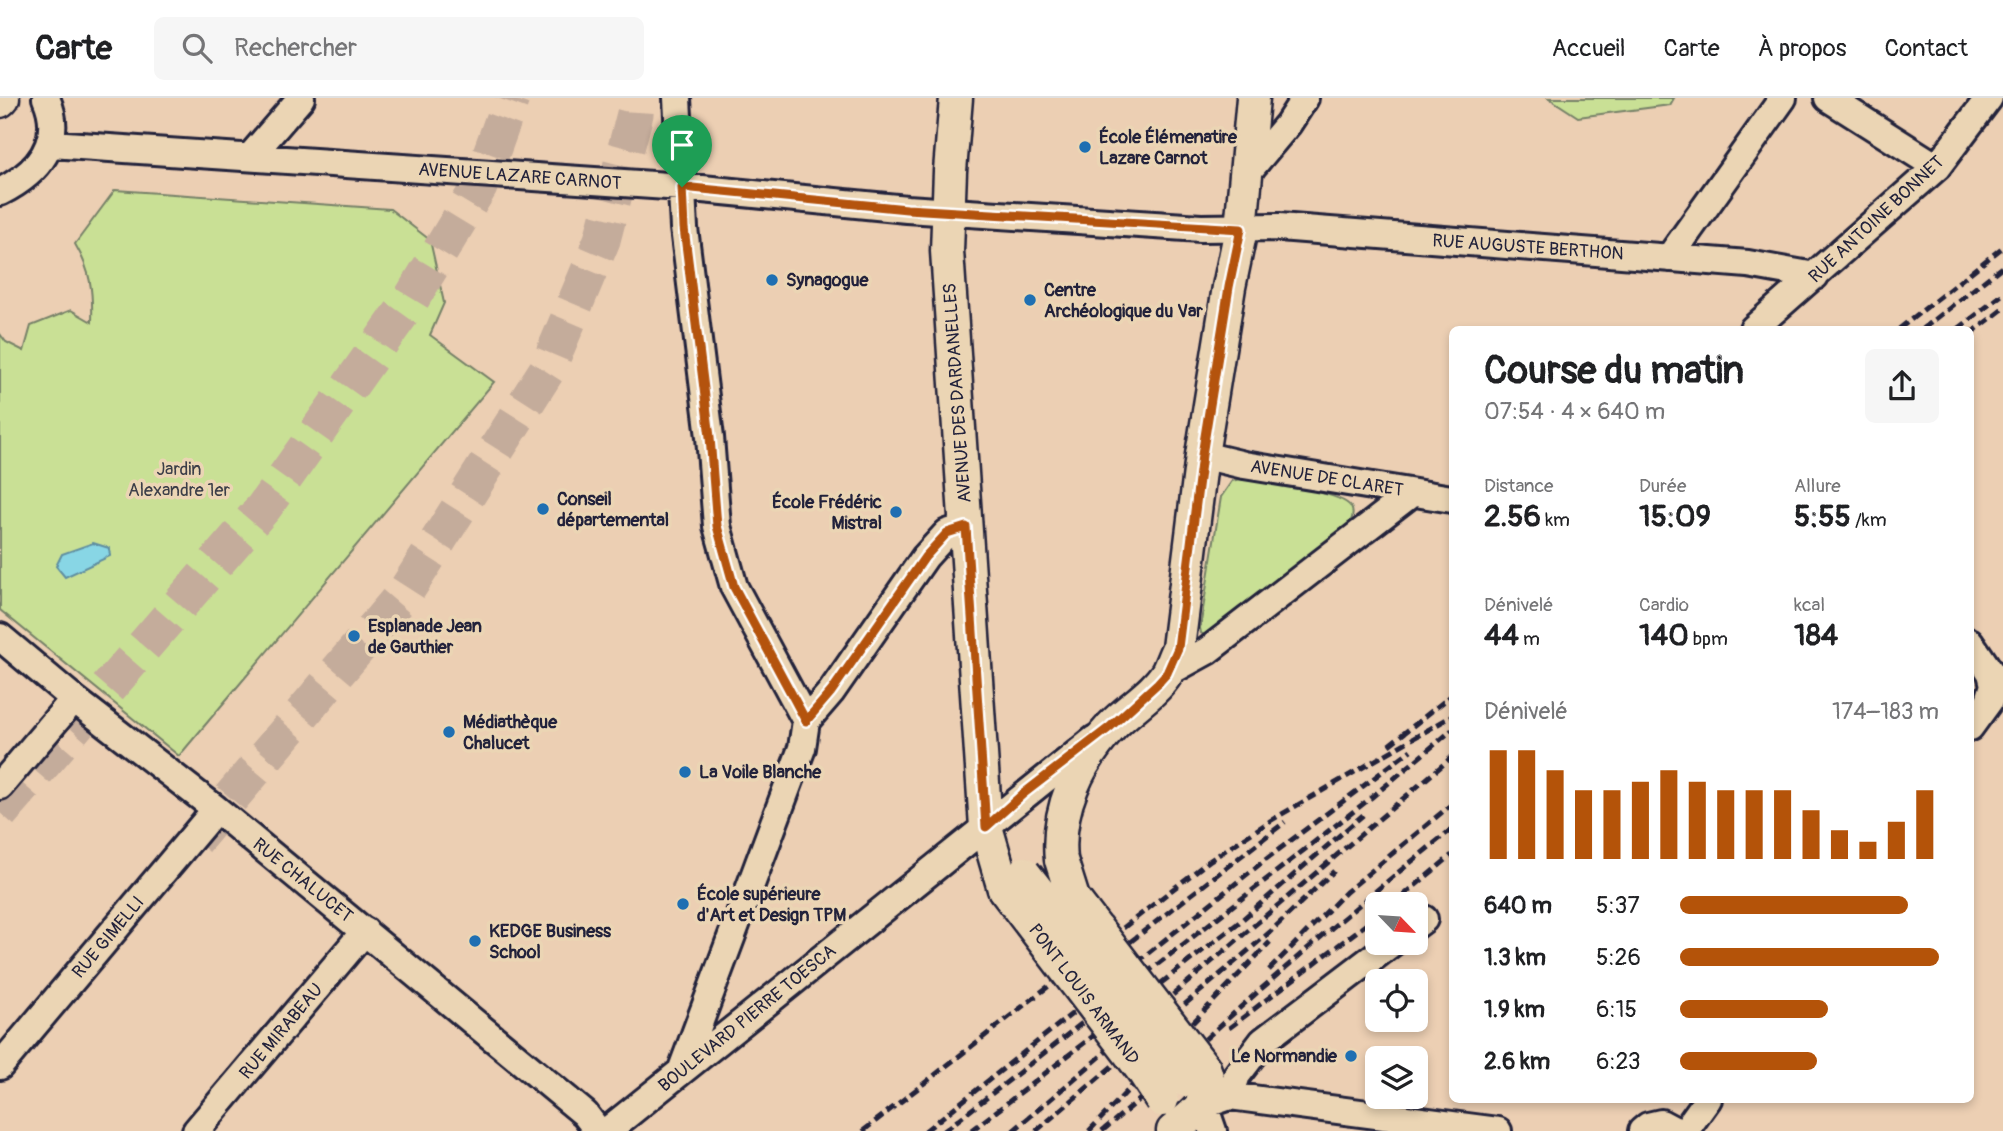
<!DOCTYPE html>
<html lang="fr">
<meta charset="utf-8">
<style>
:root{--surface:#fff;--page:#f6f6f6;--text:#202124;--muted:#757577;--line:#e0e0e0;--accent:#b45309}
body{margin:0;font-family:Pangolin,sans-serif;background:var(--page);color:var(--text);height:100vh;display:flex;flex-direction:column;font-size:26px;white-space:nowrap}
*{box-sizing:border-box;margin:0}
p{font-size:23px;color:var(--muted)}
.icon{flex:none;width:38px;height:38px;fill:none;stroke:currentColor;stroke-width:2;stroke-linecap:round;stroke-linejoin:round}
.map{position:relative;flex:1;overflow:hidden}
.drawer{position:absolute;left:1449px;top:228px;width:525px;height:777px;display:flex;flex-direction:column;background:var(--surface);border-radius:10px;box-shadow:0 4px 10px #0003}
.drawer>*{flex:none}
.needle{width:46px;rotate:115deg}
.buttons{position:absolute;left:1365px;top:794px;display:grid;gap:14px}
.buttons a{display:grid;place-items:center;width:63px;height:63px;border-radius:10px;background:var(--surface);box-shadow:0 4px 10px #0003;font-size:35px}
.pin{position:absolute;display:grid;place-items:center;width:60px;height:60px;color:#fff;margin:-72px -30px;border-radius:50% 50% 50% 0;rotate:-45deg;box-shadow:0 0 7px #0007}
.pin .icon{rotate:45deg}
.round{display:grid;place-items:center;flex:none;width:74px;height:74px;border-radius:10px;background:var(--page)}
.summary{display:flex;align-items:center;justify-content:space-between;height:119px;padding:0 35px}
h1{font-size:38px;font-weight:800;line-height:52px}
.stats{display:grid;grid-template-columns:repeat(3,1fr);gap:10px;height:119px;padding:7px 35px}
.stats div{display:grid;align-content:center}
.stats b{font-size:30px;font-weight:800}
.stats small{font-size:19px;font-weight:400}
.stats p{font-size:19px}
.chart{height:196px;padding:14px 35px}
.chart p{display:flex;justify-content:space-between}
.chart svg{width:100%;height:126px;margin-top:7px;stroke:var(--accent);stroke-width:6}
ul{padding:0 35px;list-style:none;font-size:23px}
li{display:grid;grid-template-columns:112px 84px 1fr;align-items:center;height:52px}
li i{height:18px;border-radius:9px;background:var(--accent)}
header{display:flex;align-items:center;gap:42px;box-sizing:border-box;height:98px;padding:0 35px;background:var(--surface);border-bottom:2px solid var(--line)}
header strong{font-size:33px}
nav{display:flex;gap:38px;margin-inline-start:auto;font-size:24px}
.search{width:490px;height:63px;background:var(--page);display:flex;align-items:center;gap:18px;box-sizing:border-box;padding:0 24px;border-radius:10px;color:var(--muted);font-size:26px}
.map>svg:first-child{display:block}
</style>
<header>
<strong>Carte</strong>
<div class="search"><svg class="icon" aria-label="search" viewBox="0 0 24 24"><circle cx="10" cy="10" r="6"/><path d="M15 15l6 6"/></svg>Rechercher</div>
<nav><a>Accueil</a><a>Carte</a><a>À propos</a><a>Contact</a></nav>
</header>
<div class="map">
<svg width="2003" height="1033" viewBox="0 0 2003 1033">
<rect width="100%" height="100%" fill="#eccfb3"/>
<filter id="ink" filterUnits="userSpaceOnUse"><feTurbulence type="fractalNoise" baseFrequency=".0143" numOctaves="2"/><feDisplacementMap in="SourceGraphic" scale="14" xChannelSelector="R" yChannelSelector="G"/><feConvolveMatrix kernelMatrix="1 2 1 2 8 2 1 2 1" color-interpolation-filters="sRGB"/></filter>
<g filter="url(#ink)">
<!-- green -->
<path fill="#c9e095" stroke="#768168" stroke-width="2" d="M1549,0H1674L1670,7L1578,19Z
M115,92L390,111L430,142L444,205L430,237L494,284L179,658L0,512V236L6,244L24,253L31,228L71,212L92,224C93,193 91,173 75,146Z
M1240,381C1261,384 1341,393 1351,409C1355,417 1351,423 1347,429L1206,538L1201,535L1200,530L1221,399L1232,383Z"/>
<!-- water -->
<path fill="#88d6e5" stroke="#5f8ea1" stroke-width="2" d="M93,445L109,450L110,458L65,479L56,468L62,456Z"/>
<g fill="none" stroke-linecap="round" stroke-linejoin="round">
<!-- highway-tunnel -->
<path stroke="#c4ac9b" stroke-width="37" stroke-dasharray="37 18" stroke-linecap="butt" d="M0,715L264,409L410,203L479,89L511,0
M195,742L406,493L547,272L602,142L635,16L636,0"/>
<!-- minor casing -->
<g stroke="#22223b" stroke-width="32">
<path id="minor" d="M677,0L684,130L710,339L717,428L734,489L806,623L802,650L682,971
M1828,0L1937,69
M51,46L682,89L907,111L1201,130L1279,129L1748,166L1815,178
M250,59L301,0
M1246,76L1288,26L1305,0
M0,94C38,75 65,44 46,0
M1669,160L1783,0
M1753,231L1937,69L1989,0
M1202,357L1244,367L1452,401
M0,539L74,601L216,711L585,1016L598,1033
M1970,544L1991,575L1994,587
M1167,575L1207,553L1412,395
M806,623L831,594L925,459L947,435L966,429
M1970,629L1989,603L1994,587L2003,579
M0,688L74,601
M1416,827L1424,821
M0,968L216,711
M1230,998L1237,977L1263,943L1392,845
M196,1033L365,833
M607,1033L1095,641
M1213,1033L1204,1007L1230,998L1498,1033
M1642,1033L1648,1028L1661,1025L1676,1033
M1685,1033L1708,1001"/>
</g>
<!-- major casing -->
<g stroke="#22223b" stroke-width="37">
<path id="major" d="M956,0L950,73L947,153L986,729L1004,791
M0,3L3,0
M1061,762C1056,712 1078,664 1112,628C1129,610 1154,596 1167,575C1171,567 1174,558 1178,550L1202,357L1229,189L1241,131L1253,0
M1173,1033C1195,1015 1218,1002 1204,970"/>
</g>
<!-- minor -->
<use href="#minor" stroke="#ebd5b4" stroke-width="26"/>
<!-- major -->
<use href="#major" stroke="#ebd5b4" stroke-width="32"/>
<!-- rail -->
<path stroke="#22223b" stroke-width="5" stroke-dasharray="10 5" stroke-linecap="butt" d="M1899,231L2003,149
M1923,231L2003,168
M1958,231L2003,196
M1970,236L2003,211
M1389,647L1452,597
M1392,807L1452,757
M1130,844L1285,724
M1269,872L1346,794L1452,706
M1229,930L1377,818
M1150,992C1247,901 1348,814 1452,731
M863,1033L1209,763L1270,723L1452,618
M925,1033L1265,762L1411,652
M944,1033L1372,699L1452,632
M971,1033L1237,826L1363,717
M1013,1033L1452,659
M1036,1033L1270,834L1334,773
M1089,1033L1270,844
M1102,1033L1158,986"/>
<!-- major-bridge casing -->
<g stroke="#22223b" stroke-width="37" stroke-linecap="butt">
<path id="major-bridge" d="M1061,762L1073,800L1204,970
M1024,775L1186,983
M1004,791L1143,973L1162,1002"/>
</g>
<!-- major-bridge -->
<use href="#major-bridge" stroke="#ebd5b4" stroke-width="32"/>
</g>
</g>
<g fill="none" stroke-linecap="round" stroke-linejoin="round" filter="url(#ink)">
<!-- route casing -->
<g stroke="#fff" stroke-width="14">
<path id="route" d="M682,89L907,111L1241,131L1229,189L1202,357L1178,550L1167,575L1158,585L1110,629L1023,696L986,729L966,429L947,435L925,459L831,594L806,623L734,489L717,428L710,339L684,130Z"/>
</g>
<!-- route -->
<use href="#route" stroke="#b45309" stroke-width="9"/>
</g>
<!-- markers -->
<g fill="#1f6fb2" stroke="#ebd5b4" stroke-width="2.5">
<circle cx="1085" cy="49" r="7"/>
<circle cx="772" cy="182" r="7"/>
<circle cx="1030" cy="202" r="7"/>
<circle cx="543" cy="411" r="7"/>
<circle cx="896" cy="414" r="7"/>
<circle cx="354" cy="538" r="7"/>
<circle cx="449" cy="634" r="7"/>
<circle cx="685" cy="674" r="7"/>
<circle cx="683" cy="806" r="7"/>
<circle cx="475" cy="843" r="7"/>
<circle cx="1351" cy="958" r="7"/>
</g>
<g text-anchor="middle" stroke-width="7" stroke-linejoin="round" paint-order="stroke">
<!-- poi labels -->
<g font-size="18" font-weight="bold" fill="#22223b" stroke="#ebd5b4" text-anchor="start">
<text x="1099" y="45">École Élémenatire<tspan x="1099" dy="21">Lazare Carnot</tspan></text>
<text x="786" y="188">Synagogue</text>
<text x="1044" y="198">Centre<tspan x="1044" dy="21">Archéologique du Var</tspan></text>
<text x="557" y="407">Conseil<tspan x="557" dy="21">départemental</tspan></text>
<text x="882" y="410" text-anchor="end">École Frédéric<tspan x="882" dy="21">Mistral</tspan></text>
<text x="368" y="534">Esplanade Jean<tspan x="368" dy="21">de Gauthier</tspan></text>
<text x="463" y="630">Médiathèque<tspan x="463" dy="21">Chalucet</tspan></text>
<text x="699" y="680">La Voile Blanche</text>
<text x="697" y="802">École supérieure<tspan x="697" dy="21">d'Art et Design TPM</tspan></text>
<text x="489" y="839">KEDGE Business<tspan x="489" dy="21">School</tspan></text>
<text x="1337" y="964" text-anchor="end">Le Normandie</text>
</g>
<!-- street labels -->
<g font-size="18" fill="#22223b" stroke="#ebd5b4">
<text transform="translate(520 78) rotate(4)" y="6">AVENUE LAZARE CARNOT</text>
<text transform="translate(1876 121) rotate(-43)" y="6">RUE ANTOINE BONNET</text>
<text transform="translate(1528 149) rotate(4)" y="6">RUE AUGUSTE BERTHON</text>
<text transform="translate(957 295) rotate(-94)" y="6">AVENUE DES DARDANELLES</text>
<text transform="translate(1327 380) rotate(9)" y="6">AVENUE DE CLARET</text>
<text transform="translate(303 782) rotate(39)" y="6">RUE CHALUCET</text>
<text transform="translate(108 839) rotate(-50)" y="6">RUE GIMELLI</text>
<text transform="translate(1084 896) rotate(53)" y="6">PONT LOUIS ARMAND</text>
<text transform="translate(747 920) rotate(-39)" y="6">BOULEVARD PIERRE TOESCA</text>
<text transform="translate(281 933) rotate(-50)" y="6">RUE MIRABEAU</text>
</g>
<!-- park labels -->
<g font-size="18" fill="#3b3e48" stroke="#ebd5b4">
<text x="179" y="377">Jardin<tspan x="179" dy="21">Alexandre 1er</tspan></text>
</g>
</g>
</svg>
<div class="buttons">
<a><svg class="needle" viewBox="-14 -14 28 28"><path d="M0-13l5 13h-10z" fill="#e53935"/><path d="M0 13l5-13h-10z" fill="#757577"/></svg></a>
<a><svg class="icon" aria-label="locate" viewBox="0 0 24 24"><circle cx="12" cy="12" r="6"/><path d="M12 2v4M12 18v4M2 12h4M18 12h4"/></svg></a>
<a><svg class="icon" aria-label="layers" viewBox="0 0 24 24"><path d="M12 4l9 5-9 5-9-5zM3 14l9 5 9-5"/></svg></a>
</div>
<div class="pin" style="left:682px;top:89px;background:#1e9e55"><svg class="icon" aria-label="arrive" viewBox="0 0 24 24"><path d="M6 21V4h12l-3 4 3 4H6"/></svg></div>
<section class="drawer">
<div class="summary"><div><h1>Course du matin</h1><p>07:54 · 4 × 640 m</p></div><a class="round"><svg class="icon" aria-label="share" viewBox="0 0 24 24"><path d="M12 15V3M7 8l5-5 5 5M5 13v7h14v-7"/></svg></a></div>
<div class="stats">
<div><p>Distance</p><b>2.56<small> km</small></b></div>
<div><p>Durée</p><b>15:09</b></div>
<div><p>Allure</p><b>5:55<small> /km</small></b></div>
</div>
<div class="stats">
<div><p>Dénivelé</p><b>44<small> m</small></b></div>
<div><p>Cardio</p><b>140<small> bpm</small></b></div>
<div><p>kcal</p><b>184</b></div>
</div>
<div class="chart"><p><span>Dénivelé</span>174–183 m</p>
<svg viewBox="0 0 160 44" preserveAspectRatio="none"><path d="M5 44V6M15 44V6M25 44V13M35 44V20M45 44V20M55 44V17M65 44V13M75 44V17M85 44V20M95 44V20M105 44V20M115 44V27M125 44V34M135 44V38M145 44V31M155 44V20"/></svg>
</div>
<ul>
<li><b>640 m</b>5:37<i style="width:88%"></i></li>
<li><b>1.3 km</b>5:26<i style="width:100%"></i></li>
<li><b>1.9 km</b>6:15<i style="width:57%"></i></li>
<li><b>2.6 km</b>6:23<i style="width:53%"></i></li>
</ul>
</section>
</div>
